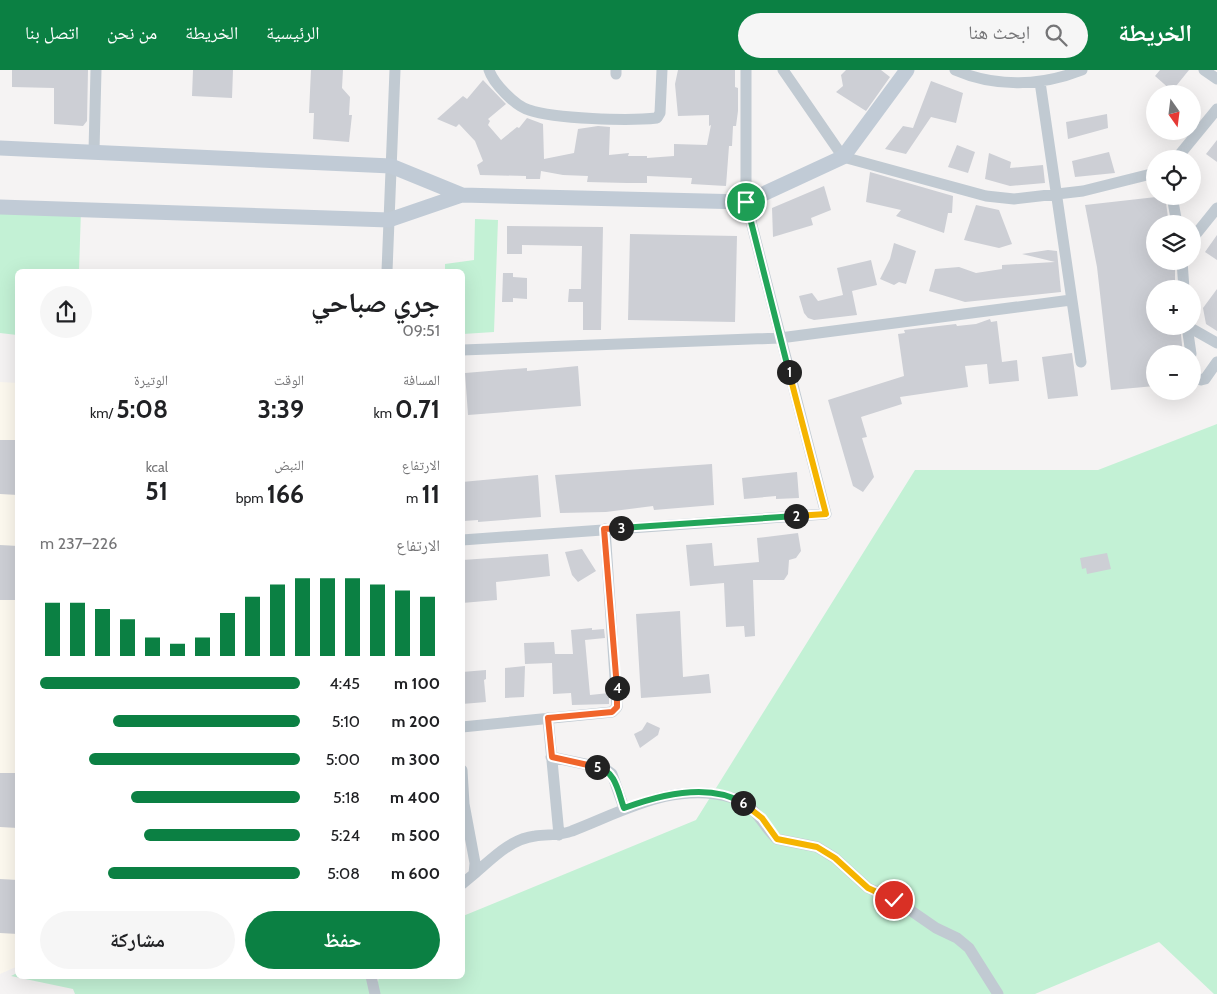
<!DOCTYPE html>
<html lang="ar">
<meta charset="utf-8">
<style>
:root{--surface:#fff;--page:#f6f6f6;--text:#202124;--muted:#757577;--accent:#0b8043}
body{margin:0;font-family:Cabin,"Noto Naskh Arabic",sans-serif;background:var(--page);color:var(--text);direction:rtl;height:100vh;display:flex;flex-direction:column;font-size:19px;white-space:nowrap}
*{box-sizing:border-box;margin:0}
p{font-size:16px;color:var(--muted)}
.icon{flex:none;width:28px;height:28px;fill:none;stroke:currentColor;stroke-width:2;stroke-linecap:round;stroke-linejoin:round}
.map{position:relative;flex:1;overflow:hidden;direction:ltr}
.drawer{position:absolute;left:15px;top:199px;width:450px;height:710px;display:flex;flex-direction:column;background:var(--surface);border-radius:8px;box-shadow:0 5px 20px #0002;direction:rtl}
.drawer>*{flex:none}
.needle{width:32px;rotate:166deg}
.controls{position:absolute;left:1146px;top:15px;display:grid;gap:10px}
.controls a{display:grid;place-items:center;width:55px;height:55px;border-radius:50%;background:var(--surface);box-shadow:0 5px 20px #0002;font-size:25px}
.pin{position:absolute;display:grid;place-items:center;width:42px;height:42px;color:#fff;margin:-21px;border:2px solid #fff;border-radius:50%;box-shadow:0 1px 5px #0007}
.km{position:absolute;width:25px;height:25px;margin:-12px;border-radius:50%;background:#222;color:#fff;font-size:14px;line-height:25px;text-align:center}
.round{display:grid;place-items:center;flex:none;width:52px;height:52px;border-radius:26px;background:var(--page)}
.summary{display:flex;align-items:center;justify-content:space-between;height:85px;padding:0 25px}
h1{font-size:28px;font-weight:700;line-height:38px}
.metrics{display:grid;grid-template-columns:repeat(3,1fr);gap:8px;height:85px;padding:5px 25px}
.metrics div{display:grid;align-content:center}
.metrics b{font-size:25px;font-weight:700}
.metrics small{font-size:14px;font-weight:400}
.metrics p{font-size:14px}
.chart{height:140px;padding:10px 25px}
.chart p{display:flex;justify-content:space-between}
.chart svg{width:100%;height:90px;margin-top:5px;stroke:var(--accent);stroke-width:6}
.button{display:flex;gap:10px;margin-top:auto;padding:10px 25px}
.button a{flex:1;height:58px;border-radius:30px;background:var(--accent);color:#fff;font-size:20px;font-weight:700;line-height:58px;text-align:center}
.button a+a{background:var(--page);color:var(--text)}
ul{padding:0 25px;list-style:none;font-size:16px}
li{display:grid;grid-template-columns:80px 60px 1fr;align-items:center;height:38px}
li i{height:12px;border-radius:6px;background:var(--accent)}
header{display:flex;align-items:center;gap:30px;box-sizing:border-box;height:70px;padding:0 25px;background:var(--accent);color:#fff}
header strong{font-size:24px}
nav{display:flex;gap:28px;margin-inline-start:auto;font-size:18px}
.search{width:350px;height:45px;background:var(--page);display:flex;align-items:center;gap:12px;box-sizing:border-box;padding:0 18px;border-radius:28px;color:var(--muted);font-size:19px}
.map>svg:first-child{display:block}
</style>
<header>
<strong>الخريطة</strong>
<div class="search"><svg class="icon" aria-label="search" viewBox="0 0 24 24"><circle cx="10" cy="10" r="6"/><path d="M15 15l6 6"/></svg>ابحث هنا</div>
<nav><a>الرئيسية</a><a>الخريطة</a><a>من نحن</a><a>اتصل بنا</a></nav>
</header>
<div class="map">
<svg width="1217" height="924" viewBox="0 0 1217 924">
<rect width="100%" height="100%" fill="#f5f3f3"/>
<!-- commercial -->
<path fill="#fdf9ef" d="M0,312L18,313V896L0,904Z"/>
<!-- green -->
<path fill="#c3f1d5" d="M81,140L79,201H18L17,265L0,263V143Z
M475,149L498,150L494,262L463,264L462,201H445V194L474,190Z
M1217,354V924H1214L1159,872L1035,924H376L379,906H462L463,846L696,750L915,400H1098Z
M17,903L18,906H374L371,924H75L73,919L11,906Z"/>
<!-- building -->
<path fill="#cdcfd5" d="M12,0H88L87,51L83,56L54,54V18L12,17Z
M193,0H233L232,28L192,26Z
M311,0H343L342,18L350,27L349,45H352L349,72L313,69L314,43H309Z
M678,0H735V17L738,18V41L736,56H733L732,76H729L726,116L691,114L692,108L647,106V113H627L587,112L588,106L563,105L541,101L540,109H526V106L480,105L477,95L483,91L475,71L459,54L456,57L437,49L463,26L467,29L483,10L506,34L488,49L490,51L488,55L501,70L517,57L519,58L527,48L543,54L544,89L574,83L578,59L598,56L610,57L609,85L629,83L628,86H647V88L674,86V74L707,75L711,55L709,56V45L678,46L675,14Z
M846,0H881L890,7L866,41L836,22L843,16L841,5Z
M1160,0H1189L1172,21L1155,6Z
M931,11L963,23L956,53L931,47L906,84L885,79L903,56L913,58Z
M1107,44L1108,58L1068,69L1066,52Z
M1217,70V92L1206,84Z
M957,75L975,82L968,103L948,97Z
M1109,82L1115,103L1075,107L1072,91Z
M989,83L1011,92L1010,98L1043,95L1045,113L1010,116L985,109Z
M870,102L953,126L952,143H948L944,163L896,146L901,140L866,132Z
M824,116L831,140L811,148L813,155L773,167L772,138Z
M1165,126L1169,154H1155V191H1175V219H1155V256H1180L1183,284H1155V316L1111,320L1097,197L1085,135Z
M976,135L999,140L1012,174L999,178L964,170Z
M507,156L603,157L601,260H583V232H568L569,219H581L582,176L522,175V184H507Z
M630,164L737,166L735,252L628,250Z
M1217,165V190L1205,182Z
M894,173L916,181L906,214L899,212L894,215L880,209L890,189Z
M1048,180L1057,181L1061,222L965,232L929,221L935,199L959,197L976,203L1002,199V195L1055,192L1022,184Z
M871,190L877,215L852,221L857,245L814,250L808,248L804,243L799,226L812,223L818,231L843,225L837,198Z
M503,203H513V207L527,208V229L513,228V232H502Z
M1217,219V261L1206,254L1203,238Z
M990,249L991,252L997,251L1002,292L1017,290L1019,311L989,314L987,294L965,296L968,317L900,327L902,334L861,347L867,367L862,368L874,407L863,422L853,416L828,330L904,306L898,264L905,263L904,260L956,254L957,256L976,254Z
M1072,283L1078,326L1048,329L1042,287Z
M578,296L581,336L468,345L465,303L527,298V301Z
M0,370H18V425L0,424Z
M712,394L714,435L654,440L653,436L606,442L560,443L555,405Z
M797,402L799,428L776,429V426L744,429L742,408Z
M538,405L541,447L478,452V450L464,451L462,412Z
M798,463L801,481L796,488L789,490L788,504L784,510H753L755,566L745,567L744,556L726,557L724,513L690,516L686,475L712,473L714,496L759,492L757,468Z
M0,475L18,476V530H0Z
M582,479L596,501L578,512L572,505L565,482Z
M1107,483L1111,499L1087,504L1086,498L1082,499L1080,488Z
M548,484L550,506L496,512L497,530L462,533V490Z
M680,541L683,607L709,604L711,623L641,628L636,544Z
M592,558V560L604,559L605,568L585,570L590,625L609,623V634L572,635L571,623L553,624L552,593L525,594L524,573L554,572L555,584H573L571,560Z
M525,596L524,627L505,628V598Z
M486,600V609L484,610L486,632L462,634V602Z
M647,652L660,658L658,665L640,678L634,664L642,660Z
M0,703H18V758L0,757Z
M0,809L18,810V864L0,863Z"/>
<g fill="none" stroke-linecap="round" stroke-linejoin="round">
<!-- street -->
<path stroke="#c1cad2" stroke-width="11" d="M489,0C493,13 515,36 529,40C555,49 629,51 657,48L660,43L662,0
M783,0L843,87L986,126L1014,129L1083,121L1155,103
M955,0C996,18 1042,16 1082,0
M1204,0L1217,9
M616,4V0
M1040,12L1081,292
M94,81L96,0
M1176,89L1217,39
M1172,126L1177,154
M1192,169L1217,138
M1182,191L1184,219
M387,201L395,0
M1187,256L1217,273
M1187,256L1191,284
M462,280L780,268L1071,230
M1192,292L1195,306L1201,310L1205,309L1217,292
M462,470L826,444L746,132V0
M548,648L559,765
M462,657L612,642L617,637L605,459
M551,687L604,698L612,704L624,738
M462,700L464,734L475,793L474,804L462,814
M474,804C492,789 510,769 535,766C548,764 560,766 572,761C624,741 676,710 733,728C757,735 762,756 777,769L817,777L835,788L868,818L894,829L936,858L957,868L969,878L998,924
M371,906L375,924"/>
<!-- secondary -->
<path stroke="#c1cbd6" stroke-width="15" d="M0,78L391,96L462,125
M0,137L389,150L462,125L746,132L843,87L907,0"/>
</g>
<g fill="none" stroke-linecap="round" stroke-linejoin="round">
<!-- split-1 casing -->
<g stroke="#fff" stroke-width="10">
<path id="split-1" d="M746,132L789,302"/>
</g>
<!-- split-2 casing -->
<g stroke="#fff" stroke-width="10">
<path id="split-2" d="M789,302L826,444L796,446"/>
</g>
<!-- split-3 casing -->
<g stroke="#fff" stroke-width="10">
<path id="split-3" d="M621,458L796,446"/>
</g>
<!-- split-4 casing -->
<g stroke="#fff" stroke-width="10">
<path id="split-4" d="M617,618L604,459L621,458"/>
</g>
<!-- split-5 casing -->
<g stroke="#fff" stroke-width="10">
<path id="split-5" d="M597,697L552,687L548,648L612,642L617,637V618"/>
</g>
<!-- split-6 casing -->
<g stroke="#fff" stroke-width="10">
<path id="split-6" d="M597,697C616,701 618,722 624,738C659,725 709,712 743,733"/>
</g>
<!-- split-7 casing -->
<g stroke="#fff" stroke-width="10">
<path id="split-7" d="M743,733L762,748L777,769L817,777L835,788L868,818L894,830"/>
</g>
<!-- split-1 -->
<use href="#split-1" stroke="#22a559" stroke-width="6"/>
<!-- split-2 -->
<use href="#split-2" stroke="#f5b400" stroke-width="6"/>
<!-- split-3 -->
<use href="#split-3" stroke="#22a559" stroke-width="6"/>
<!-- split-4 -->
<use href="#split-4" stroke="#f0652b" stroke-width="6"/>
<!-- split-5 -->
<use href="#split-5" stroke="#f0652b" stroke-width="6"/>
<!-- split-6 -->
<use href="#split-6" stroke="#22a559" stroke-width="6"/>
<!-- split-7 -->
<use href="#split-7" stroke="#f5b400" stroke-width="6"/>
</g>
</svg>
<div class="controls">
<a><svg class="needle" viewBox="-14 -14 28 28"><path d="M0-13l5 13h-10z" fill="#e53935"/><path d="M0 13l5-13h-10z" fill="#757577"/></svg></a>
<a><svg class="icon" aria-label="locate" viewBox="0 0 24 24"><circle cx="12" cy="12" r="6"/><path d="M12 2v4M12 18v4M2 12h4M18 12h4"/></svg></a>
<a><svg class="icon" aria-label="layers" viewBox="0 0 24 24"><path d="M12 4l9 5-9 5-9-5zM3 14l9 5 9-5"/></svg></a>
<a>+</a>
<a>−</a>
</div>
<div class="pin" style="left:746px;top:132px;background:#1e9e55"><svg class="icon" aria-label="arrive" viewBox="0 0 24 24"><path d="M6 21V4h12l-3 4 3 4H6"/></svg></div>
<div class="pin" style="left:894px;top:830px;background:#d93025"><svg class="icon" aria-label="check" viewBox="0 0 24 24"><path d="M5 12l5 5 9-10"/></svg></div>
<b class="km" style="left:789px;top:302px">1</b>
<b class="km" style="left:796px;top:446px">2</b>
<b class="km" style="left:621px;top:458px">3</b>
<b class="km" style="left:617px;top:618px">4</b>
<b class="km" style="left:597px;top:697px">5</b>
<b class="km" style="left:743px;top:733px">6</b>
<section class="drawer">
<div class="summary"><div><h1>جري صباحي</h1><p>09:51</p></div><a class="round"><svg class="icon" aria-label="share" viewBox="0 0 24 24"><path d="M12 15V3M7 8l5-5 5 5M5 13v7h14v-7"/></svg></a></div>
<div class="metrics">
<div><p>المسافة</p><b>0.71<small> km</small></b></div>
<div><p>الوقت</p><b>3:39</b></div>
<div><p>الوتيرة</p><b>5:08<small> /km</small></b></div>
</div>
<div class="metrics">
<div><p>الارتفاع</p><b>11<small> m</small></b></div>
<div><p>النبض</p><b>166<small> bpm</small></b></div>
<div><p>kcal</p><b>51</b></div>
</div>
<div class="chart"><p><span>الارتفاع</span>226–237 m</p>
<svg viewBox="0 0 160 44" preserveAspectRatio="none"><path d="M5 44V18M15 44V18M25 44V21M35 44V26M45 44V35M55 44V38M65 44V35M75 44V23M85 44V15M95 44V9M105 44V6M115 44V6M125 44V6M135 44V9M145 44V12M155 44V15"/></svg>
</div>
<ul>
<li><b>100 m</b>4:45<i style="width:100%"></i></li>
<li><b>200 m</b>5:10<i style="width:72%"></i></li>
<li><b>300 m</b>5:00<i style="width:81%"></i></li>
<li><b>400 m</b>5:18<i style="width:65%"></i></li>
<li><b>500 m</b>5:24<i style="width:60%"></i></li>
<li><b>600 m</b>5:08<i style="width:74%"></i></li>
</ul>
<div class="button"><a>حفظ</a><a>مشاركة</a></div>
</section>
</div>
